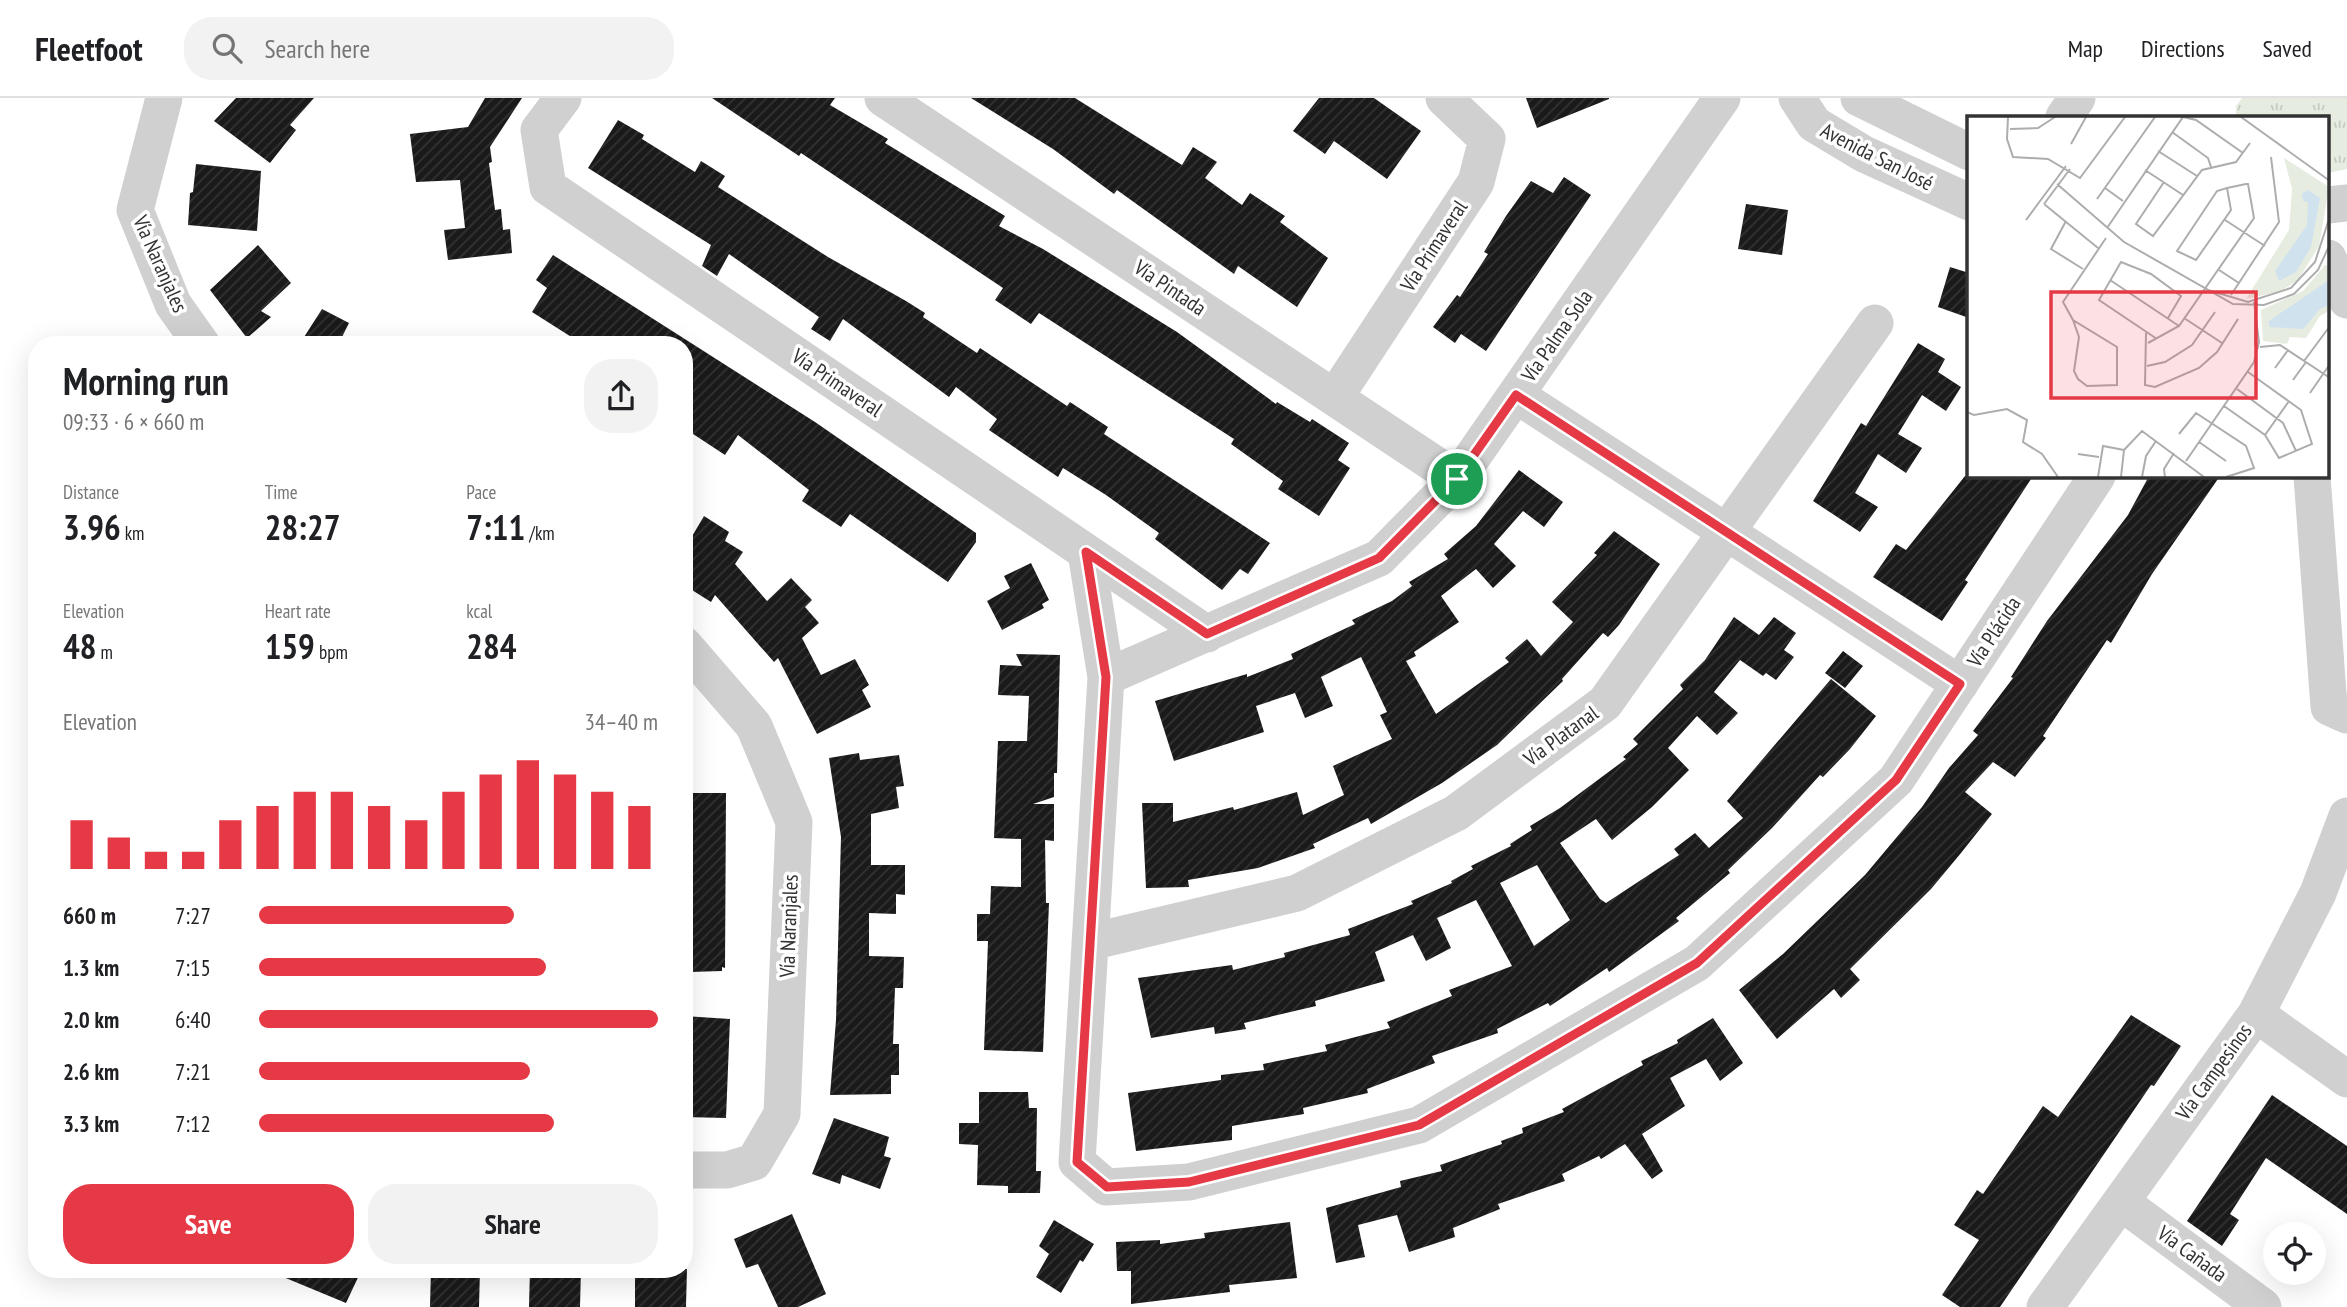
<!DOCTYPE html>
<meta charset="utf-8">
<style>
:root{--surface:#fff;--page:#f2f2f2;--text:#202124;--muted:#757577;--line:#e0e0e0;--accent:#e63946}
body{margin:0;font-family:"PT Sans Narrow",sans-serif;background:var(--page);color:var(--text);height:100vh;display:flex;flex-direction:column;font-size:26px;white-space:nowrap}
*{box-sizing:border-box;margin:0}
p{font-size:23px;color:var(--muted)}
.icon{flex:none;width:38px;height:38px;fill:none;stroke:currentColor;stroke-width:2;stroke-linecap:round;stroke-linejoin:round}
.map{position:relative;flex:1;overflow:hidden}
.details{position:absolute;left:28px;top:238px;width:665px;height:942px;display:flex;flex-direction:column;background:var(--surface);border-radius:28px;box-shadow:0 7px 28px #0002}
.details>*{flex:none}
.buttons{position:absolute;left:2263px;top:1124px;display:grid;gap:14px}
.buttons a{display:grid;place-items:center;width:63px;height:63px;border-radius:50%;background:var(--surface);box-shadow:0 7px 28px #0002;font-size:35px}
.pin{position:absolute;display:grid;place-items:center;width:60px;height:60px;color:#fff;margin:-30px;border:4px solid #fff;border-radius:50%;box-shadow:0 2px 7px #0007}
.round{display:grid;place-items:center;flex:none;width:74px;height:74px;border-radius:28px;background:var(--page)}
.head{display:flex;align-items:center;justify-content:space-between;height:119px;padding:0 35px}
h1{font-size:38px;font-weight:700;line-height:52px}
.metrics{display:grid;grid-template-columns:repeat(3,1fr);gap:10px;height:119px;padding:7px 35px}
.metrics div{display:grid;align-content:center}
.metrics b{font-size:35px;font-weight:700}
.metrics small{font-size:19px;font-weight:400}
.metrics p{font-size:19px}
.chart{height:196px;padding:14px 35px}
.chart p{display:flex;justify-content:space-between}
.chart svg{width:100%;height:126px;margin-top:7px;stroke:var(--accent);stroke-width:6}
.action{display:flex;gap:14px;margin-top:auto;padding:14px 35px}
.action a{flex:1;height:80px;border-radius:28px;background:var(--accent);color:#fff;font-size:28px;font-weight:700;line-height:80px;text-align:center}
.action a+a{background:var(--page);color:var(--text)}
ul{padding:0 35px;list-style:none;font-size:23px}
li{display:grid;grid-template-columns:112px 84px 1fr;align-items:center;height:52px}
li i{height:18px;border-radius:9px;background:var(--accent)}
header{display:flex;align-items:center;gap:42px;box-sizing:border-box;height:98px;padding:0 35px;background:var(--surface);border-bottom:2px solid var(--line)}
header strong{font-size:33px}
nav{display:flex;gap:38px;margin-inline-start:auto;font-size:24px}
.search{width:490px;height:63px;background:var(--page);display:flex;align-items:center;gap:18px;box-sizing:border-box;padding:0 24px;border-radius:28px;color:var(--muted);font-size:26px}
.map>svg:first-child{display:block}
</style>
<header>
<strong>Fleetfoot</strong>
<div class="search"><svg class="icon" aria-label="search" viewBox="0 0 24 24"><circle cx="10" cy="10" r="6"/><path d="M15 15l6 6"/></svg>Search here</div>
<nav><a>Map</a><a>Directions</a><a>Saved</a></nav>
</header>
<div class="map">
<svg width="2347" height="1209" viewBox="0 0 2347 1209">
<defs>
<pattern id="grass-tufts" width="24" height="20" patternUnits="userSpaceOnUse" patternTransform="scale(1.75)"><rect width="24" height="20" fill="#e6ecdf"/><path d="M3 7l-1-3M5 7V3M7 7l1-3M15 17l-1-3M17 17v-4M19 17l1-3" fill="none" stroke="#c6cbc0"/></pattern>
<pattern id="building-hatch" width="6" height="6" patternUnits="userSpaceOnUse" patternTransform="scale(1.75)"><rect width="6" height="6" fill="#1a1a1a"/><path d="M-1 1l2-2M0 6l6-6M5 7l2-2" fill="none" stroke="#333"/></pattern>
</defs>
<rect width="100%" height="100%" fill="#fff"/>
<!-- grass -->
<path fill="url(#grass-tufts)" d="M2242,0H2347V71L2328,75V19H2236V8Z"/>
<!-- building -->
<path fill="url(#building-hatch)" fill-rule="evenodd" d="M236,0H314L290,27L296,32L270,65L214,23Z
M485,0H522L490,49L492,64L489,65L495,112L501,111L503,132L510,131L512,155L448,162L444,132L465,130L460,82L416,84L410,36L468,29Z
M712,0H835L830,7L888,41L885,45L1005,118L999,128L1043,151L1177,234L1276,306L1277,304L1310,324L1312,321L1349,345L1338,362L1350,370L1319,418L1278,391L1283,383L1231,346L1234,341L1039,215L1031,226L995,202L1003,190L801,55L799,58Z
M971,0H1075L1182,67L1193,49L1217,64L1205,80L1242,107L1250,95L1285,118L1280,124L1328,160L1297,209L1238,168L1234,176L1117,92L1114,96L1053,51Z
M1319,0H1374L1421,33L1387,81L1334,43L1325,56L1293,33Z
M1526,0H1609V1L1537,30Z
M618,22L644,37L642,41L695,74L701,63L725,78L718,89L828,159L906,203L925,215L923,219L977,255L980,250L1067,308L1070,304L1108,329L1104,336L1270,445L1248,476L1240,471L1222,492L1155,441L1159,435L1106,397L1063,370L1058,379L989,332L997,321L956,289L949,299L843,221L830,243L811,231L819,219L729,156L717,178L702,168L711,147L588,70Z
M196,66L261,73L257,133L188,127L190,95L193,94Z
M1564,79L1591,97L1486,253L1461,236L1455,245L1433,229L1457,197L1460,199L1488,156L1484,154L1506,118L1531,83L1553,95Z
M1746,106L1788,112L1782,157L1738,151Z
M258,147L291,185L261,213L271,219L247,240L210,192Z
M553,157L815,324L976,435V444L948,484L850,416L841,429L802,403L809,392L738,337L725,357L684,330V247H584L532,214L547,190L536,182Z
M1950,169L1969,175V220L1938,209Z
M322,211L349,225L338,247H299Z
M1918,245L1945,261L1938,274L1961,289L1946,313L1922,297L1898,336L1922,350L1906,375L1878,356L1855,395L1878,409L1860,434L1813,403L1861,325L1866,328Z
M1519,372L1563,404L1544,429L1523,413L1494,446L1516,468L1493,490L1476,471L1441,498L1459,524L1414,554L1416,558L1406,563L1436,616L1509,564L1505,560L1527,541L1541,558L1573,524L1552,504L1597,457L1594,455L1614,433L1660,466L1619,527L1608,539L1603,535L1562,581L1563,583L1497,647L1442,685L1371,726L1368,720L1313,746L1315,750L1258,770L1188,782L1189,789L1146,790L1142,705H1173V724L1233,709L1234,712L1297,694L1303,717L1344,697L1333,668L1392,641L1380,617L1387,614L1361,559L1321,579L1333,608L1305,620L1295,595L1256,608L1264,634L1174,663L1155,603L1247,576V579L1293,561L1291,556L1355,526L1352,522L1392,503L1412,488L1409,484L1448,461L1444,456L1476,428Z
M1965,378H2033L1965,482L1968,484L1942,523L1873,479L1896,446L1906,452Z
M2149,378H2220L2152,476L2111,545L2107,542L2043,638L2046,640L2015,679L1993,664L1965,694L1992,716L1961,755L1931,791L1850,871L1860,882L1841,900L1834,891L1777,941L1739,892L1783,856L1865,777L1922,709L1949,670L1978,637L1973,633L2013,580L2011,579L2047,523L2128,417Z
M704,418L729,434L725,443L743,454L735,466L767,503L791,480L812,502L805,509L819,525L802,540L821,577L855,561L869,587L862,592L871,609L817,636L778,560L774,564L715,497L711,504L684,487V452Z
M1031,465L1049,502L1042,506L1044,510L1002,532L987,503L1010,490L1004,478Z
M1734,519L1759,537L1774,519L1796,535L1784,552L1794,559L1776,582L1766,575L1763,578L1740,562L1714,594L1738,615L1717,637L1697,618L1668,650L1689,672L1652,709L1612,742L1596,721L1560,745L1600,801L1606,805L1679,757L1674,751L1695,735L1709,750L1743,720L1727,703L1831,581L1876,618L1850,651L1823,679L1820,677L1772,730L1728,772L1730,775L1676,820L1679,823L1609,874L1607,870L1550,908L1548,905L1497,931L1498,935L1432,958L1435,965L1367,991L1368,995L1303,1010L1304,1016L1232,1028V1042L1136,1053L1128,995L1221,982V977L1264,972L1263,966L1327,953L1325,947L1390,930L1387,924L1452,898L1449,892L1512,868L1476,802L1437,820L1451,850L1426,863L1413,837L1375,854L1385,883L1315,903L1316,908L1244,925L1246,931L1215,936L1214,929L1151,940L1138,880L1232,867L1233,872L1285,859L1284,855L1350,837L1348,831L1413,806L1411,803L1452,785L1451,783L1473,771L1471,768L1511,748L1510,746L1532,732L1530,728L1560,710L1626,661L1623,659L1638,646L1633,641L1683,591L1680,587L1705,562ZM1537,767L1570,822L1534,848L1500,785Z
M1843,553L1863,568L1845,590L1825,575Z
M1016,556L1060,557L1057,675H1054V699L1033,706H1054V743L1045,742L1046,805H1049L1043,954L984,952L988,843H977V816H990L991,788L1021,789V741L994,740L998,643H1027L1029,598L998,597L1000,567L1022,568Z
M859,655L860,662L899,657L904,688L896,689L899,710L871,716V767H905V797L896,796V816L869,815V858L904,859L903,890H895L893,946H899V977H891V996L830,997L836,922L841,739L829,660Z
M684,695H726L725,870L722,869V873L690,874V868H684Z
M2131,917L2181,948L2154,988L2151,987L2000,1209H1960L1942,1197L1979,1142L1954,1127L1977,1092L1983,1096L2043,1008L2058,1019Z
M684,918L730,921L726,1020L684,1019Z
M1713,920L1743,965L1720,983L1706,961L1670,980L1685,1008L1642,1036L1663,1073L1652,1081L1625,1046L1601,1061L1599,1058L1562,1076L1565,1083L1498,1106L1500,1111L1453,1130L1455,1139L1409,1154L1397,1117L1358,1127L1365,1159L1336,1165L1326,1110L1401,1089L1400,1083L1442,1073L1440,1067L1502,1046L1501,1043L1523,1035L1522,1030L1564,1014L1562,1011L1643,967L1641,963L1678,945L1677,942Z
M979,994H1028L1029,1010H1037L1036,1073H1041L1040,1095H1008V1088L977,1087L978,1047L959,1046V1025H979Z
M2272,997L2347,1048V1116L2266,1060L2230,1116L2239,1122L2222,1148L2187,1123Z
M834,1020L889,1039L884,1058L891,1060L880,1091L842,1077L840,1086L812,1076Z
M792,1116L826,1196L798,1209H778L758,1166L746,1170L734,1141Z
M1054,1122L1094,1146L1083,1164L1080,1162L1061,1195L1036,1179L1049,1156L1039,1148Z
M1290,1124L1297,1180L1229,1187L1230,1194L1131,1206V1173H1117L1116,1144L1160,1142V1146L1205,1140L1204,1135Z
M264,1171H362L346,1205Z
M431,1171H480L479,1209H430Z
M530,1171H581L580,1209H529Z
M635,1171H687L686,1209H635Z"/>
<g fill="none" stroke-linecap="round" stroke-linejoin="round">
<!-- minor -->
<path stroke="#d0d0d0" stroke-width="37" d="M164,0L135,112L173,206L202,247
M563,0L539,32L548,89L1207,536
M883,0L1457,381
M1797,0L1814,26L1864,56L1969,104
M1859,0L1969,54
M2064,19L2077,0
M2328,107L2347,105
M2328,160L2347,202
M1516,297L1960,586
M1335,299L1476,84L1487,41L1444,0
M2312,378L2329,609L2347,617
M1086,454L1106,579L1077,1064L1106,1089L1189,1084L1419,1027L1697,865L1896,682L2097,378
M684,547L754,628L794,724L782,1016L754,1064L727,1072H684
M1106,579L1379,460L1457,381L1722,0
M1090,844L1297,795L1456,715L1605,605L1875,225
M2256,916L2347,981
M2121,1104L2263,1209
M2045,1209L2256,916L2318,795L2347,718"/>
</g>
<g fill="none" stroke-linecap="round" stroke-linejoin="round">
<!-- route casing -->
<g stroke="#fff" stroke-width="14">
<path id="route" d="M1516,297L1960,586L1896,682L1697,865L1419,1027L1189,1084L1107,1089L1077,1064L1106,579L1086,454L1207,536L1379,460L1457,381Z"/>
</g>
<!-- route -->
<use href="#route" stroke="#e63946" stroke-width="9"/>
</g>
<g text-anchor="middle" stroke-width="7" stroke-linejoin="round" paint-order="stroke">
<!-- street labels -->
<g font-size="21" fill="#333" stroke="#fff">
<text transform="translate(1877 59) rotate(27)" y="7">Avenida San José</text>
<text transform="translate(1434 148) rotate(-57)" y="7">Vía Primaveral</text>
<text transform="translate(160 166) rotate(66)" y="7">Vía Naranjales</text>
<text transform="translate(1170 190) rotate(34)" y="7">Vía Pintada</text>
<text transform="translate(1557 238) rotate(-55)" y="7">Vía Palma Sola</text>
<text transform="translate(837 285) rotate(34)" y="7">Vía Primaveral</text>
<text transform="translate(1994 534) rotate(-57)" y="7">Vía Plácida</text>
<text transform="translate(1561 638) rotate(-36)" y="7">Vía Platanal</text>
<text transform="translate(789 828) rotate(-88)" y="7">Vía Naranjales</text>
<text transform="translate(2214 974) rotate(-54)" y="7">Vía Campesinos</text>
<text transform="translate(2192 1156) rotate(36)" y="7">Vía Cañada</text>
</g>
</g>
<!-- overview -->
<g transform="translate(1967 18)">
<rect width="362" height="362" fill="#fff"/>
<path d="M317,42L362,71L352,130L331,164L314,175L279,183L322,114L325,73ZM358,149H362V195L353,200L339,222L323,221L320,228L296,225L294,194L336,175Z" fill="#e6ecdf"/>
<path d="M341,74L353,82L344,131L329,156L312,165L308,155L340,109L341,86L336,85L335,78ZM362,164V189L353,193L336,213L302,211V205Z" fill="#cfe2ee"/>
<path fill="none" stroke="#adadad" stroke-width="2" d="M41,1L40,23L46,41L81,43L113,62L158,1M274,1L363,65M43,13L71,12L88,1M205,16L241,42L244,51M104,28L119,1M191,35L230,60M178,54L216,79M197,66L169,108L186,120L235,54L269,46L283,27M90,68L157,126L266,188L297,189L327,178L351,154L363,128M138,72L156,85M130,83L188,1M77,88L131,132M77,88L103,53M59,104L99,50M258,104L298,130M99,105L84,133L116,153M140,112L216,1L229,4L276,37M252,154L272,167M143,164L212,210M241,174L281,186L324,172L348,146L363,100M264,179L312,106L304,41M288,190V229L292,231M217,202L255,227M106,204L112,221L107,255L111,263L120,270L150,269V231L106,204L96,186L139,122M179,217L178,269L188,271L232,252L250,236L271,203M190,223L132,184L154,146L184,158L214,180L201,202M181,227L212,210L287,102L281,68H279L260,72L250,75L210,135L229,144L264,94L260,72M293,231L313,229L363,262M337,245L363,210M180,250L198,246L225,229L248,196M308,252L321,234M326,264L339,246M270,273L316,307L329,335M343,277L363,248M257,290L298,319L312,342L345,328L334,294L281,256M0,296L7,299L40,293L60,304L56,326L75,338L91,361M212,318L229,297L279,330L287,352L259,361M298,319L322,285M232,326L259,345M111,338L132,341M219,345L287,246L292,226L287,186M131,361L136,330L157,334M154,361L157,334L175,315L237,361M175,361L179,340L189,325M198,361L197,353L207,337"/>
<path fill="#e63946" fill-opacity="0.15" stroke="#e63946" stroke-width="3.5" d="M84,176H289V282H84Z"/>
<rect width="362" height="362" fill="none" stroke="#333" stroke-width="3.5"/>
</g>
</svg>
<div class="buttons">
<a><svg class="icon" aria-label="locate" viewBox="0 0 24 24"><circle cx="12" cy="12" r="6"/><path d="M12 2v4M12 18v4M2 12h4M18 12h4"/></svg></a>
</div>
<div class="pin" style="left:1457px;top:381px;background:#1e9e55"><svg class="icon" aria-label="arrive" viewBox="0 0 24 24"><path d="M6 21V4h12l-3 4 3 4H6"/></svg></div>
<section class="details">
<div class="head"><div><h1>Morning run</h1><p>09:33 · 6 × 660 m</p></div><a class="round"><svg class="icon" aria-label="share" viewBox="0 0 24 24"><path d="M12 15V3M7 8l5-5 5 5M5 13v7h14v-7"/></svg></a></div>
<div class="metrics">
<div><p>Distance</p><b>3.96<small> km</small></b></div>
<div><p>Time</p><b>28:27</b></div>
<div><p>Pace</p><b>7:11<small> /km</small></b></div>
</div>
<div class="metrics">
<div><p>Elevation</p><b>48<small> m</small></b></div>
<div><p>Heart rate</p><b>159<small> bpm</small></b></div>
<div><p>kcal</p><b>284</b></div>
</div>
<div class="chart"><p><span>Elevation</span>34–40 m</p>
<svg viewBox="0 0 160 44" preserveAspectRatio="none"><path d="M5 44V27M15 44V33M25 44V38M35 44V38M45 44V27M55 44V22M65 44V17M75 44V17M85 44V22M95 44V27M105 44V17M115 44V11M125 44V6M135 44V11M145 44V17M155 44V22"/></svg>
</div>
<ul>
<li><b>660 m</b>7:27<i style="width:64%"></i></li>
<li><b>1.3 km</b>7:15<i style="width:72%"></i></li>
<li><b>2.0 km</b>6:40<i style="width:100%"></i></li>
<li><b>2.6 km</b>7:21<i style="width:68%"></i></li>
<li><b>3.3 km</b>7:12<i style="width:74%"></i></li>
</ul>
<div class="action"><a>Save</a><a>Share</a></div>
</section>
</div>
